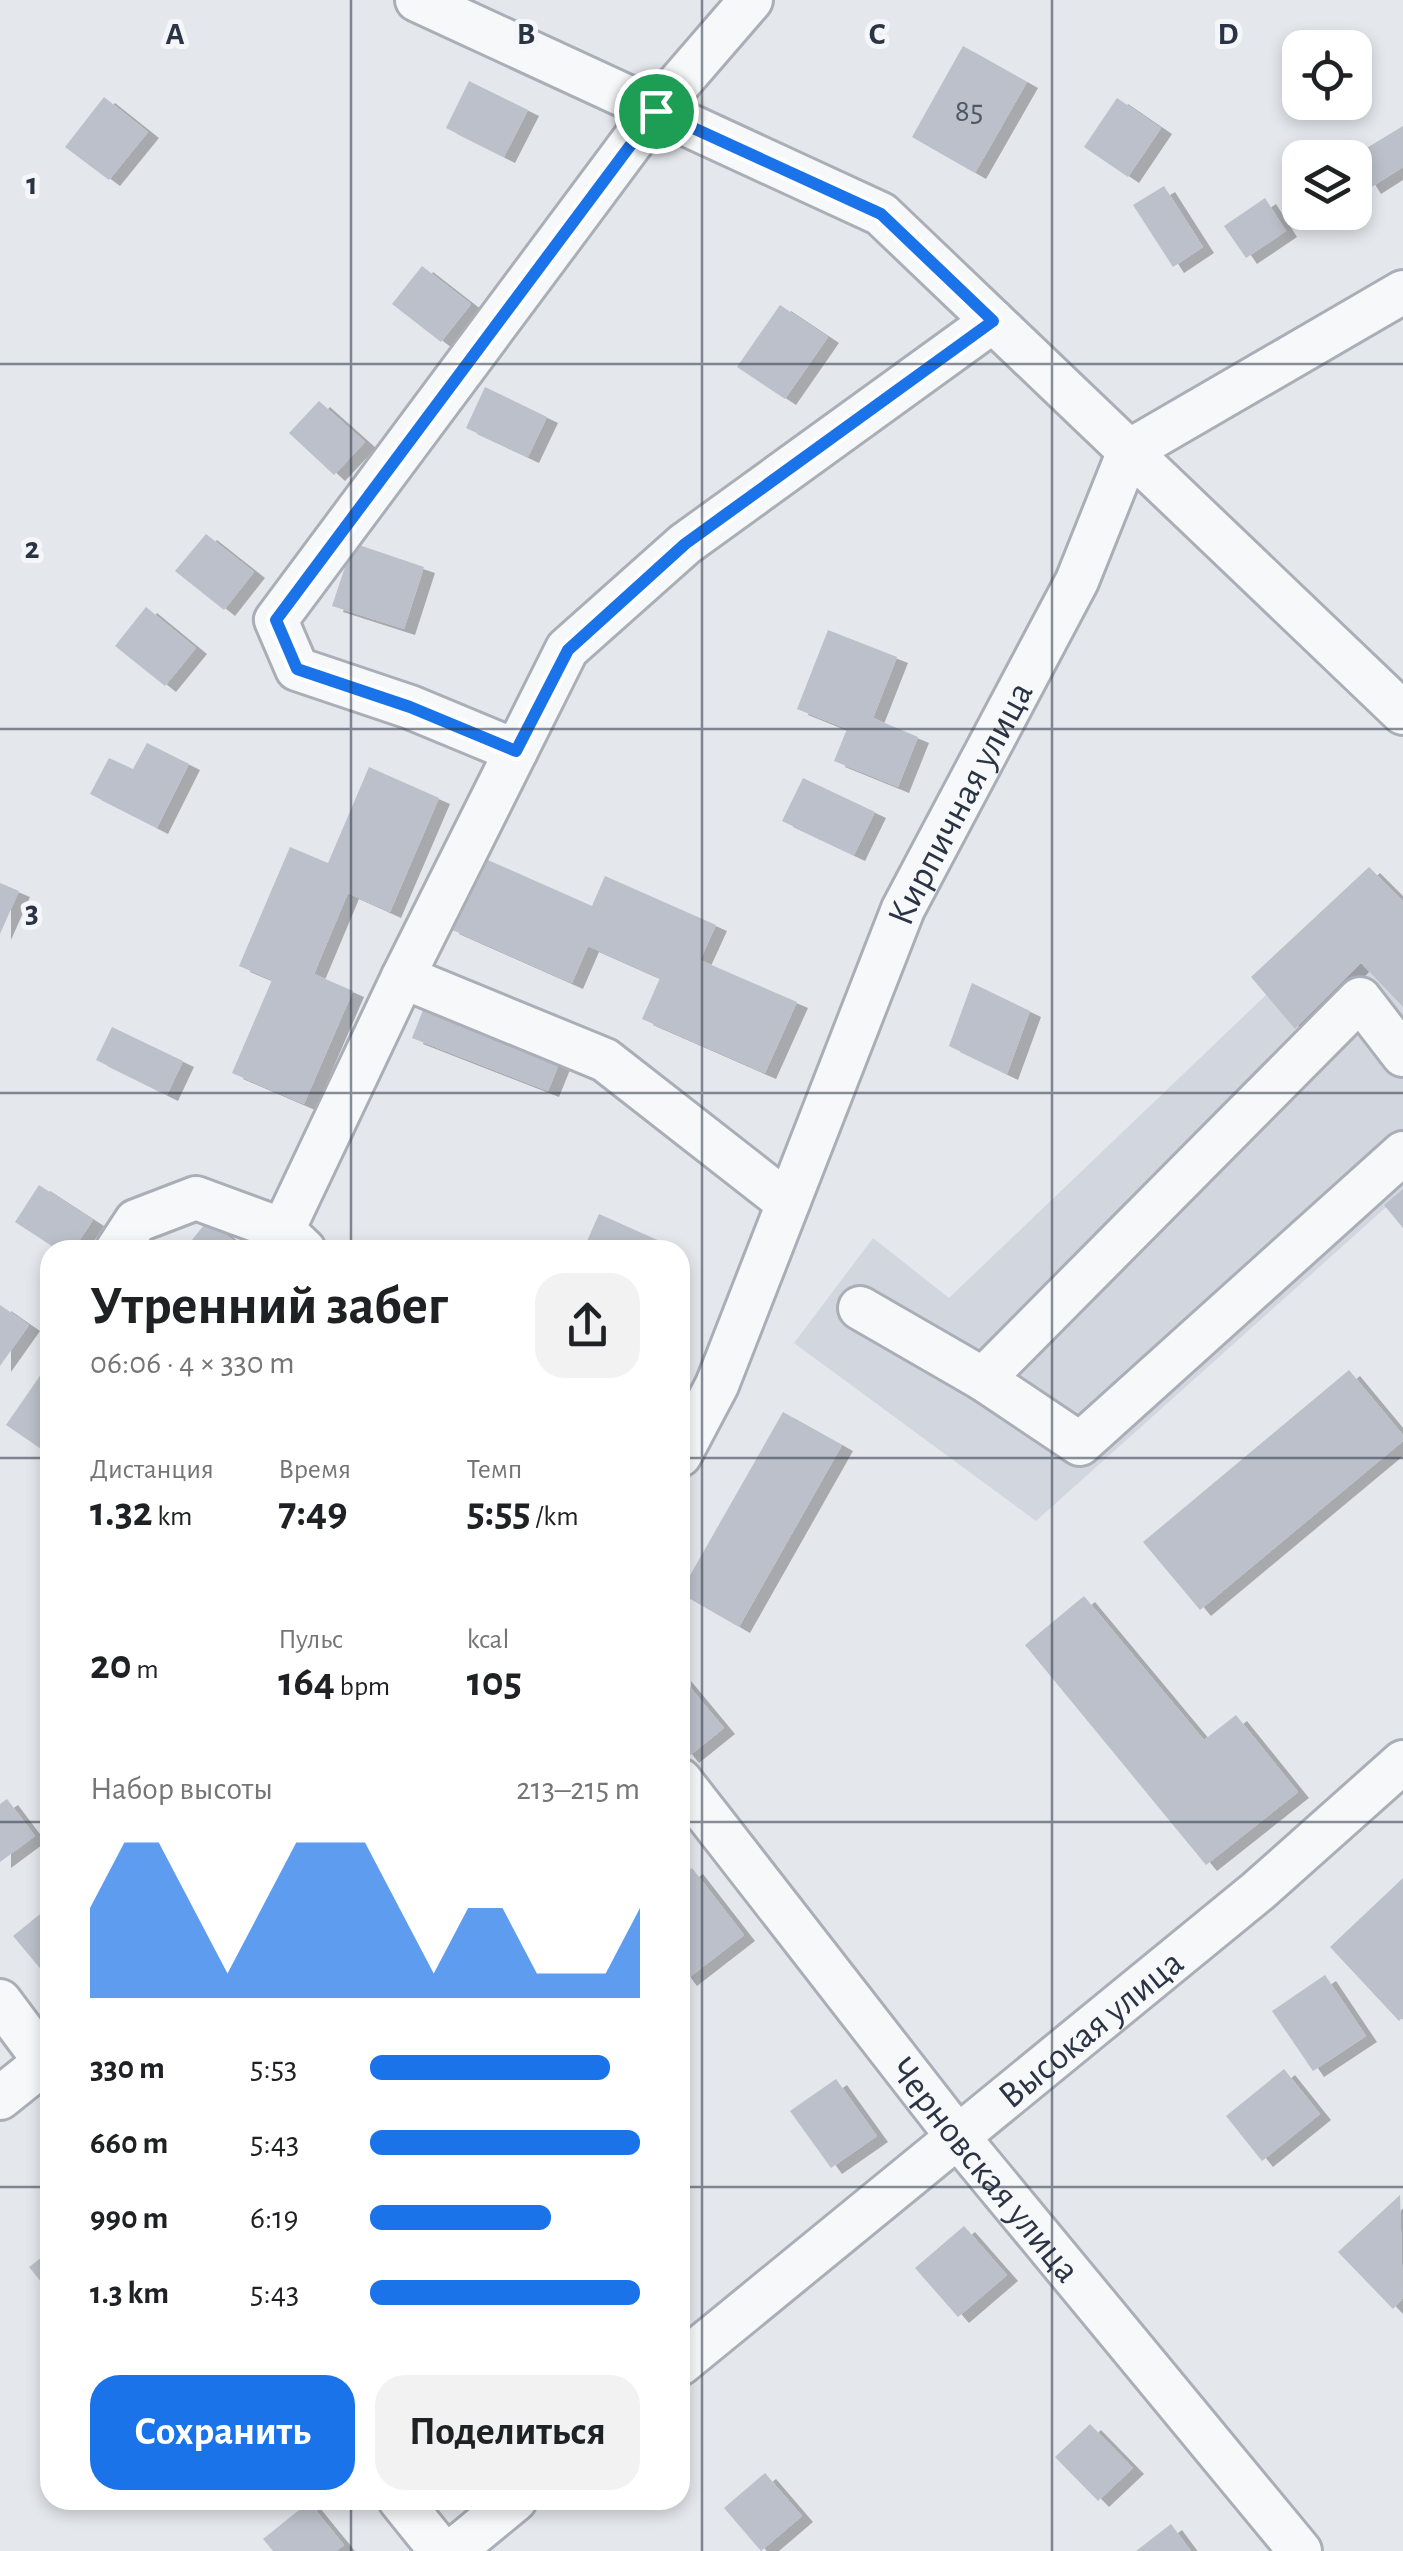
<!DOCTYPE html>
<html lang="ru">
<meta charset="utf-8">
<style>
:root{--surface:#fff;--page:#f2f2f2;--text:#202124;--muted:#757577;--accent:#1a73e8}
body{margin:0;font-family:"Alegreya Sans",sans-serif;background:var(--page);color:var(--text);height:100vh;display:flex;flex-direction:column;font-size:38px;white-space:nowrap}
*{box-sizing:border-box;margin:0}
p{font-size:32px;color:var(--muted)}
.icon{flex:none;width:55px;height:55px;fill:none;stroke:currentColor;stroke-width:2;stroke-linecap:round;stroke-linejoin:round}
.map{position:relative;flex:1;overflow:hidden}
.drawer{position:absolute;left:40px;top:1240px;width:650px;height:1270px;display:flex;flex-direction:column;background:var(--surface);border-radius:30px;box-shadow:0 5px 15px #0003}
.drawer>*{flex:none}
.buttons{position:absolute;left:1282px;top:30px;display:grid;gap:20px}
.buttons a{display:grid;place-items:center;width:90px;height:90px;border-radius:20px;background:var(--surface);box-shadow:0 5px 15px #0003;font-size:50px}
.pin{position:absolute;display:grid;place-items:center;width:85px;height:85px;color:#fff;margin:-42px;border:5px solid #fff;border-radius:50%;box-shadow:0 2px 10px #0007}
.round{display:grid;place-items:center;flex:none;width:105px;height:105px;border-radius:30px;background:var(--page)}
.overview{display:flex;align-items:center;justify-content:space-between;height:170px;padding:0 50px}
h1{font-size:55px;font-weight:700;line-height:75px}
.stats{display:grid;grid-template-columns:repeat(3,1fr);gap:15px;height:170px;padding:10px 50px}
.stats div{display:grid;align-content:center}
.stats b{font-size:42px;font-weight:700}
.stats small{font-size:28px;font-weight:400}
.stats p{font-size:28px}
.chart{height:280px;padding:20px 50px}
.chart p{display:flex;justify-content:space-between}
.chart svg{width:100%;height:180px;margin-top:10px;fill:var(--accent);opacity:.7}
.action{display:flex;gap:20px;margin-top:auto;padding:20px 50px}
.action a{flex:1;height:115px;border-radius:30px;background:var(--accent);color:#fff;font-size:40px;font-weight:700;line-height:115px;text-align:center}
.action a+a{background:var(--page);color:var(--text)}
ul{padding:0 50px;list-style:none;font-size:32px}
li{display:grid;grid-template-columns:160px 120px 1fr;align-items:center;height:75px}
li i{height:25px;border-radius:12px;background:var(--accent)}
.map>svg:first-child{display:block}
</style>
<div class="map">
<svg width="1403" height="2551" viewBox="0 0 1403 2551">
<defs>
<filter id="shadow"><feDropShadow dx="11" dy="6" stdDeviation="0" flood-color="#0004"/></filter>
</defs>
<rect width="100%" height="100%" fill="#e4e7ec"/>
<!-- built -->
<path fill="#d2d6de" d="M1361,963L1403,1007V1192L1036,1521L794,1343L873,1238L949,1298L1266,995Z"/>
<!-- building -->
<path fill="#bbc0ca" filter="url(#shadow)" d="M963,46L1027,82L975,173L912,137Z
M469,81L528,110L504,157L446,128Z
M104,97L148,132L109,180L65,147Z
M1117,98L1161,128L1128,177L1084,147Z
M1403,126V167L1370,188L1355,164V155Z
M1164,186L1203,247L1173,267L1133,205Z
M1265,198L1286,231L1246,258L1224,226Z
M422,266L471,304L441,342L392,304Z
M780,305L828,337L785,399L737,367Z
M485,387L547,417L528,457L466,428Z
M319,401L365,442L334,475L289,433Z
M206,534L254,572L224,610L175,571Z
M353,543L424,567L404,629L332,606Z
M146,607L196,648L165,686L115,646Z
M828,630L897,657L873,718L918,737L898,787L834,761L847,729L797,709Z
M147,743L189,764L157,828L90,794L109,758L133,769Z
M369,767L439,798L390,912L348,893L314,974L353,991L304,1104L232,1073L272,980L239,966L290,847L328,863Z
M803,778L875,812L854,855L782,821Z
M479,856L592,906L605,876L716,925L700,960L797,1002L765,1073L642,1019L660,978L588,946L572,983L448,928Z
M1369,867L1403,901V1007L1361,963L1295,1029L1251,977Z
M0,883L19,891L0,934Z
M972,983L1030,1011L1007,1074L949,1046Z
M425,1005L561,1059L548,1091L412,1038Z
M112,1027L183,1061L167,1095L96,1060Z
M39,1185L93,1220L73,1250H58L15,1222Z
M1403,1189V1228L1384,1205Z
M599,1214L662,1242L658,1250H583Z
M208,1220L245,1250H184Z
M0,1305L29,1325L0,1366Z
M46,1367L50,1369V1455L6,1425Z
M1349,1370L1403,1435V1441L1200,1610L1143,1542Z
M783,1412L842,1445L739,1627L680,1593Z
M1084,1596L1204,1740L1236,1715L1298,1792L1206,1865L1025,1645Z
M680,1675L724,1728L688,1757L680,1747Z
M7,1799L35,1836L0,1862V1804Z
M692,1868L744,1935L686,1980L680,1972V1877Z
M1403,1878V2017L1399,2021L1330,1947Z
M50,1906V1969L44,1973L13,1936Z
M1325,1975L1366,2036L1313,2071L1272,2011Z
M1284,2069L1320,2114L1262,2161L1226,2116Z
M836,2079L877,2136L831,2168L790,2111Z
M1400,2195L1403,2298L1393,2309L1338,2252Z
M964,2226L1007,2275L958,2317L915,2268Z
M50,2251V2293L29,2267Z
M1090,2424L1133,2468L1098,2501L1055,2457Z
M765,2473L802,2516L761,2551L724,2508Z
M309,2502L344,2545L336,2551H273L263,2539Z
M1171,2524L1191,2551H1136Z"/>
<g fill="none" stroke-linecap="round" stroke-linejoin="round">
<!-- minor casing -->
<g stroke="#a9aeb7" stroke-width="48">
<g id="minor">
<path d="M417,0L881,214L1403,713"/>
<path d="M516,751L410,707L297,669L276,620L655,111L751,0"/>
<path d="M403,977L605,1060L788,1203"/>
<path d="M283,1230L403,977L567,649L685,544L993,321"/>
<path d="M117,1250L136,1221L196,1198L283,1230L304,1250"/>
<path d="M860,1308L983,1379L1080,1444L1403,1153"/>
<path d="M983,1379L1360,999L1403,1055"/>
<path id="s1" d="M680,1455L717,1385L903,909L1077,581L1129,451L1403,292"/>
<path id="s2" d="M680,1780L957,2136L1300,2551"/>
<path d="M0,2001L50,2068"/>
<path d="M0,2098L50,2058"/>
<path id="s3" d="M680,2364L1258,1891L1403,1762"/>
<path d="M400,2500L441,2551"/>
<path d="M453,2551L515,2500"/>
</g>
</g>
<!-- minor -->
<use href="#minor" stroke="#f7f8fa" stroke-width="42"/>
</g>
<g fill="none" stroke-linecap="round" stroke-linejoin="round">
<!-- route casing -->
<g stroke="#fff" stroke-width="20">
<path id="route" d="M656,111L881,214L993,321L685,544L568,650L516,751L410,707L297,669L276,620Z"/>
</g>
<!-- route -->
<use href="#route" stroke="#1a73e8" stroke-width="12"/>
</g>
<!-- grid -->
<path fill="none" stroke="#2b3445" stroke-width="2.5" stroke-opacity="0.55" d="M351,0V1250M702,0V2551M1052,0V2551M0,364H1403M0,729H1403M0,1093H1403M0,1458H50M680,1458H1403M0,1822H50M680,1822H1403M0,2187H50M680,2187H1403M351,2500V2551"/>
<g text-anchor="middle" stroke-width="10" stroke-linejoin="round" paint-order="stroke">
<!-- number labels -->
<g font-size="32" fill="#4f5766">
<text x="969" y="121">85</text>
</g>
<!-- street labels -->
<g font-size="38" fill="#2b3445" stroke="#f4f6f9">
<text dy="13" stroke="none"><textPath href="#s1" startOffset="710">Кирпичная улица</textPath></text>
<text dy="13" stroke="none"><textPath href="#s3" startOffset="530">Высокая улица</textPath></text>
<text dy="13" stroke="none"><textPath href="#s2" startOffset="495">Черновская улица</textPath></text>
</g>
</g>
<g font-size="32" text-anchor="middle" font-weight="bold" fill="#2b3445" stroke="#f4f6f9" stroke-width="10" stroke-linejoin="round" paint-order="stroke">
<text x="175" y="44">A</text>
<text x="526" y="44">B</text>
<text x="877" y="44">C</text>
<text x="1228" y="44">D</text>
<text x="32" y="194">1</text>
<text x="32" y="558">2</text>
<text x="32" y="922">3</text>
</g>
</svg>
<div class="buttons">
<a><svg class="icon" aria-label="locate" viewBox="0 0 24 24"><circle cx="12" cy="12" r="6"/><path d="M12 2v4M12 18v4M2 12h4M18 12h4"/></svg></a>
<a><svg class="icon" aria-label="layers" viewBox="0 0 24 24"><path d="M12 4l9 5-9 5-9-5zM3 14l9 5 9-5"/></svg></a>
</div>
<div class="pin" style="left:656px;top:111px;background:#1e9e55"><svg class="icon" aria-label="arrive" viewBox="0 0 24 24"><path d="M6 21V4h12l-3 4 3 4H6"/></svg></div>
<section class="drawer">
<div class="overview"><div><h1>Утренний забег</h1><p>06:06 · 4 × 330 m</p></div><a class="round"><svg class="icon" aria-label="share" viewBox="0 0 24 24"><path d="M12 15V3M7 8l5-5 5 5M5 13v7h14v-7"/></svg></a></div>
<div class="stats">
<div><p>Дистанция</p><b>1.32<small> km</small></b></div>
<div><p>Время</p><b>7:49</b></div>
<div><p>Темп</p><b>5:55<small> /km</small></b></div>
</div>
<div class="stats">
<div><b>20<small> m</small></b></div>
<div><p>Пульс</p><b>164<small> bpm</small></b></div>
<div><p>kcal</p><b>105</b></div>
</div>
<div class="chart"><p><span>Набор высоты</span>213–215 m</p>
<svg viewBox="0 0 160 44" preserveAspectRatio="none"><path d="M0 44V22L10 6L20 6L30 22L40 38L50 22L60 6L70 6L80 6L90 22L100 38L110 22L120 22L130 38L140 38L150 38L160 22V44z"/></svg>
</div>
<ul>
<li><b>330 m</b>5:53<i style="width:89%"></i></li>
<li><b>660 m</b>5:43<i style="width:100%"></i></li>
<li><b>990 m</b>6:19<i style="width:67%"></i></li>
<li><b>1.3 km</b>5:43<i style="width:100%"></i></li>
</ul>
<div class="action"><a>Сохранить</a><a>Поделиться</a></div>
</section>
</div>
